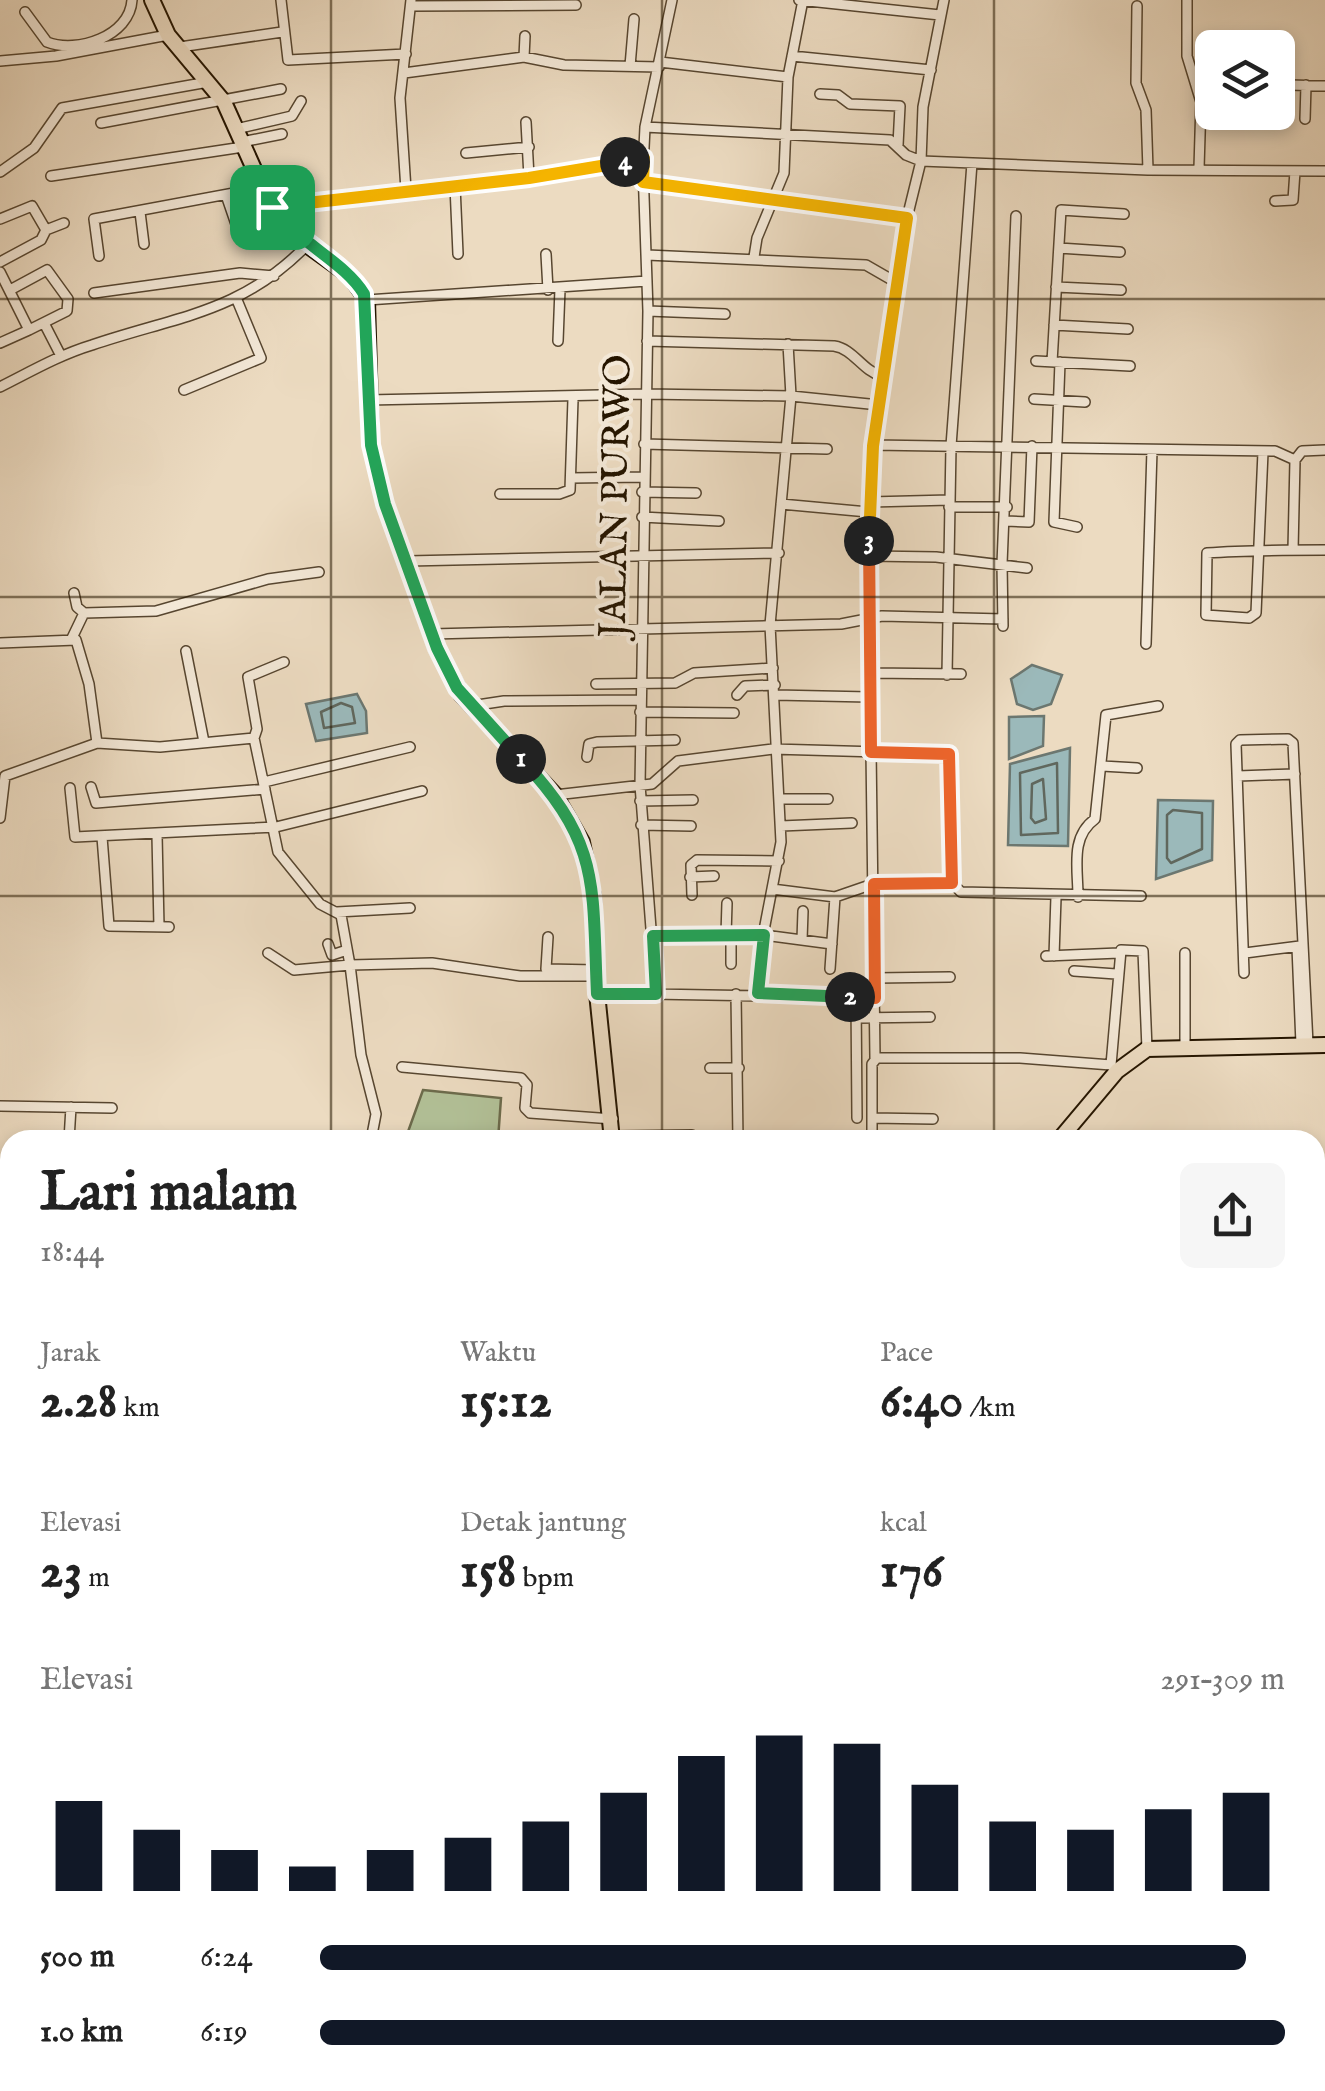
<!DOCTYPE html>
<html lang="id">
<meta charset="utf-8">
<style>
:root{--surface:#fff;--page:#f6f6f6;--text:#222;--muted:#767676;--accent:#111827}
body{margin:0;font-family:"IM FELL English",serif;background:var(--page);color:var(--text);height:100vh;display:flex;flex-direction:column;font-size:38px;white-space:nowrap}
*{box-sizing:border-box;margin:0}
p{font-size:32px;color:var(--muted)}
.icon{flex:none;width:55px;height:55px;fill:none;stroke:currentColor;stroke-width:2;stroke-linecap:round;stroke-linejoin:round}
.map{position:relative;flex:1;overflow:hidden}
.sheet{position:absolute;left:0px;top:1130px;width:1325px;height:962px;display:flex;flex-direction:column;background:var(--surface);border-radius:30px 30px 0 0;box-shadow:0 5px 15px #0003}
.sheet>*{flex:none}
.buttons{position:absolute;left:1195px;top:30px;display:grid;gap:20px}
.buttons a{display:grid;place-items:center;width:100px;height:100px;border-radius:15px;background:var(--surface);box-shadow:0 5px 15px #0003;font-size:50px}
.pin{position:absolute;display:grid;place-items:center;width:85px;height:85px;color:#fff;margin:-42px;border-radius:20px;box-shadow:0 5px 15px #0006}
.km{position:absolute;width:50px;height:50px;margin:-25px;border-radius:50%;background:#222;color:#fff;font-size:28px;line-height:50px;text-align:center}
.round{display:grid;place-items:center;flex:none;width:105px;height:105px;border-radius:15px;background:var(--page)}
.overview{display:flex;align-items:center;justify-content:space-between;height:170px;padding:0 40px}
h1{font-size:55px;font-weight:800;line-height:75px}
.stats{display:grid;grid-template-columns:repeat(3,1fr);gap:15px;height:170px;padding:10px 40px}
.stats div{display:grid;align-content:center}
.stats b{font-size:50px;font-weight:800}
.stats small{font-size:28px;font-weight:400}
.stats p{font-size:28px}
.chart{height:280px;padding:20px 40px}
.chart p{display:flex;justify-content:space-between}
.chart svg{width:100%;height:180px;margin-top:10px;stroke:var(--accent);stroke-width:6}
ul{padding:0 40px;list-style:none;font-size:32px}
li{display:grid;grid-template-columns:160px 120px 1fr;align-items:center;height:75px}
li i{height:25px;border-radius:12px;background:var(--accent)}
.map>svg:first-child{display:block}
</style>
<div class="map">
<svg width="1325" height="2091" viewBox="0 0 1325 2091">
<rect width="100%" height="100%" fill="#ecdbc1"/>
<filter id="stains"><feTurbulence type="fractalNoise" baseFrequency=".002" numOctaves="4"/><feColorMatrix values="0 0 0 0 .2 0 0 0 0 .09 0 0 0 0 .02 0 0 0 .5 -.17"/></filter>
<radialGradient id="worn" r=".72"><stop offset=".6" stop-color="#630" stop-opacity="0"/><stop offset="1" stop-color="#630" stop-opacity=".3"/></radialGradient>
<!-- green -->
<path fill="#b2c198" stroke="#6c6b4c" stroke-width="2.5" d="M423,1090L501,1098L498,1140H405Z"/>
<!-- water -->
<path fill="#9bb9ba" stroke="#6c7770" stroke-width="2.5" d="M1032,665L1062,675L1051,704L1033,710L1017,704L1011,679Z
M357,694L366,711L367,733L316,741L306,704Z
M1044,716L1043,746L1009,759V717Z
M1070,748L1068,846L1008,845L1010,764Z
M1158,800L1213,801L1212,860L1156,879Z"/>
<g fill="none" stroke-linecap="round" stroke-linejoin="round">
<!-- shore -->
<path stroke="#60675d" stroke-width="2.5" d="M341,703L352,707L355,723L324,728L321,712Z
M1057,763L1058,833L1021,835L1020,773Z
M1043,779L1046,819L1035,823L1031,818L1032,784Z
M1173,810L1202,813V849L1171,863L1167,858V815Z"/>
<!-- river -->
<path stroke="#9bb9ba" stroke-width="15" d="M0,1557L10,1551
M0,1843L10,1839"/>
<!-- minor casing -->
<g stroke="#574630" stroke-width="12">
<path id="minor" d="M281,0L288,60L406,54
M799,0L940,15
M1187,0V56L1201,102L1199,168
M411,6L576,5
M1137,6L1136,83L1146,110L1148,170
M25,12L47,42C77,54 130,36 132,0
M180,47L282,32
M792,56L931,70
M524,57L525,36
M0,61L56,56L168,35
M660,62L788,77
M630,66L634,19
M404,73L524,57L564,65L659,67
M1290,85L1325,86
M820,94L838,95L850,104L900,106L898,145
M1305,119L1306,85
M526,122L529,177
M101,123L281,89
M645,127L890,140L906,155L921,161L1148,170L1325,171
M236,129L292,116L301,101
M242,142L282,134
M466,153L529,147
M0,172L34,148L62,108L208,82
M51,176L243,147
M643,182L907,218
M455,186L458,254
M406,190L400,98L411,0
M226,195L238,230
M1275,201L1293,200L1295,171
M271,207L529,177L643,159
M140,212L144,244
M0,219L32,206L46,230L41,240L0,262
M46,230L64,223
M1059,248L1120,252
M546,254L548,290
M647,255L866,265L899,284
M99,256L94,219L260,188
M754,257L757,238L784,173L788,77L803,0
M0,272L29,330L0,343
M1056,287L1121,290
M10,290L47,270L68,299L67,311L29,330
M94,293L240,273L274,276
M367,300L647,281
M648,311L725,314
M44,323L61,356
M1054,325L1128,329
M558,341L560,289
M647,341L834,346C854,349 861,370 883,377
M1036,361L1130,366
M1052,362L1061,210L1124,214
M1060,362L1054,522L1077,527
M0,387C30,372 59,355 92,345C177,316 241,313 307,245
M184,390L261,358L237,300
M1034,399L1085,402
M368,400L645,394L791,396L879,405
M644,444L827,449
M873,445L1275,451L1295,460L1302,451L1325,450
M1263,452L1256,613L1249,618L1206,615L1207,553C1246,550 1286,550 1325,550
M571,478L642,477
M642,492L696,493
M500,494H559L570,490L573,399
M870,502L883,377L907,218L921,161L923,107L944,0
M781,504L868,512
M949,507H1007
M642,517L719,521
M1006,521L1029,522L1032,446
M1293,550L1295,460
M870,556L936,557L1027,568
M408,561L779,553
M74,593L77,607L84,613
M1003,626L1002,564L1016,216
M432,634L841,624L882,616L1003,619
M72,638L84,613L156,611L268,579L319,572
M0,643L76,640L89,684L97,743
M1146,644L1152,450
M186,651L204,742
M284,662L248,677L257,729L254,738L278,852L320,904L341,915L350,965L432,963L520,976H597
M870,673V502L950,500
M961,674L870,673L875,1058H1020L1111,1065L1117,1071
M947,675L951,446L972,163
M596,684L675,683L694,673L773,668
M737,695L745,686L775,685
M775,695L869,697
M471,706L504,701L640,700
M640,712L734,713
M587,757L589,744L597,742L675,740
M1102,766L1137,768
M1238,776L1295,774
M264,782L410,747
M91,787L96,803L265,789
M70,788L75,837L276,827L422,791
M555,795L652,784L678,761L773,749L949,754L952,883
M779,799H828
M640,801L693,800
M0,818L5,776L97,743L160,747L254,738
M641,825L691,826
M781,826L852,823
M157,835L159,927
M102,837L109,926L169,927
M690,877L714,876
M875,884L952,883L961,892L1141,896
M772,889L835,897
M692,895L691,865L697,860L779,861
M1078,897C1078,868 1070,837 1095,819L1106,715L1158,706
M337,912L410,908
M726,935L727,903
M548,937L546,969L596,970
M653,937L764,935L832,944
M802,940L803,911
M328,944L332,955L347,950
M1297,947L1301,1044
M268,953L294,970L350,965L361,1055L376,1114L371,1140
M1185,953V1045
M1245,953L1300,946
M1046,956L1119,953
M1054,956L1056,897
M731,964V935
M830,969L835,897L867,886
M1074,971L1116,974
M1244,973L1236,744L1240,740L1288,739L1293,743L1308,1044
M876,978L950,977
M597,993L875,998
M758,993L760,951L781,842L770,625L791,396L788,344
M656,994L640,785L648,311L643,168L645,127L672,0
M736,994L738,1140
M856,997L857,1118
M856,1018L930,1017
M1111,1065L1121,950L1143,951L1147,1049
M402,1067L521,1078L527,1085L525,1108L530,1113L613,1119
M710,1068H739
M0,1106L112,1108
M872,1118L933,1119
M613,1136L692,1135
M69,1140L71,1107
M872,1140V1064L876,1059
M0,1214H10
M0,1360L10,1361
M1315,1800H1325
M0,1888L10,1885
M0,1936L10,1941
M0,1998L10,2003
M72,2082L74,2091
M937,2091V2082
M1268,2091V2082"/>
</g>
<!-- secondary casing -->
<g stroke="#251500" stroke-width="16">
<path id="secondary" d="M273,2091L274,2082"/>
</g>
<!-- primary casing -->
<g stroke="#251500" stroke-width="18">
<path id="primary" d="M152,0L168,35L224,102L271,207L307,245L350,276L367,300L371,445L385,504L437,649L461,694L555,795L582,842L593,896L597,993L612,1140
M1059,1140L1117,1071L1147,1049L1325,1045
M839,2082L845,2091
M1082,2091V2082"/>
</g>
<!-- minor -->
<use href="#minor" stroke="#f3e8d7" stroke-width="9"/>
<!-- secondary -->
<use href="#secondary" stroke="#f3e8d7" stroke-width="12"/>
<!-- primary -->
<use href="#primary" stroke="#ecdbc1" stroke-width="14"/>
</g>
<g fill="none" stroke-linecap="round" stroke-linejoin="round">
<!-- split-1 casing -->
<g stroke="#fff" stroke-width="20">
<path id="split-1" d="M272,207C297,242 345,262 364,294L371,445L385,504L437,648L457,688L521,759"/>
</g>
<!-- split-2 casing -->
<g stroke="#fff" stroke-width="20">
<path id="split-2" d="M521,759C601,844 592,883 597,994H656L653,936L764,935L758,993L850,997"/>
</g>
<!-- split-3 casing -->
<g stroke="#fff" stroke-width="20">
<path id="split-3" d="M850,997L875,998L874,884L952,883L949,754L871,752L869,541"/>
</g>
<!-- split-4 casing -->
<g stroke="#fff" stroke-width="20">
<path id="split-4" d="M625,162L644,158L643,182L907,218L873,446L869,541"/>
</g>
<!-- split-5 casing -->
<g stroke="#fff" stroke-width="20">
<path id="split-5" d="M272,207L529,178L625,162"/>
</g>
<!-- split-1 -->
<use href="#split-1" stroke="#22a559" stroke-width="12"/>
<!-- split-2 -->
<use href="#split-2" stroke="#22a559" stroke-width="12"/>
<!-- split-3 -->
<use href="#split-3" stroke="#f0652b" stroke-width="12"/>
<!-- split-4 -->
<use href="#split-4" stroke="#f5b400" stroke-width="12"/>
<!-- split-5 -->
<use href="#split-5" stroke="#f5b400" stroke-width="12"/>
</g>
<!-- grid -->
<path fill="none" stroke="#251500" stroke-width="2.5" stroke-opacity="0.55" d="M331,0V1140M662,0V1140M994,0V1140M0,299H1325M0,597H1325M0,896H1325M0,1195H10M1315,1195H1325M0,1494H10M1315,1494H1325M0,1792H10M1315,1792H1325M331,2082V2091M662,2082V2091M994,2082V2091"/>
<g text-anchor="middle" stroke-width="8" stroke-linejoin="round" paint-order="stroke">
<!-- street labels -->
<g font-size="38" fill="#251500" stroke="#f3e8d7">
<text transform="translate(614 496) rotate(-89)" y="13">JALAN PURWO</text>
</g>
</g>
<rect width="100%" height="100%" filter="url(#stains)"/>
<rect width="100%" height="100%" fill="url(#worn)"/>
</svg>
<div class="buttons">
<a><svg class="icon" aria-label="layers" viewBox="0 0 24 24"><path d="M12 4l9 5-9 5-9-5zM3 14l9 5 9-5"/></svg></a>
</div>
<div class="pin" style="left:272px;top:207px;background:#1e9e55"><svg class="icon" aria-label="arrive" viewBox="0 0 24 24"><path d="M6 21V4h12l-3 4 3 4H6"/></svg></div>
<b class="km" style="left:521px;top:759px">1</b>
<b class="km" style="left:850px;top:997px">2</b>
<b class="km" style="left:869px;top:541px">3</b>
<b class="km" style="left:625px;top:162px">4</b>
<section class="sheet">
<div class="overview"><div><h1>Lari malam</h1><p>18:44</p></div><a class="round"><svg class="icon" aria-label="share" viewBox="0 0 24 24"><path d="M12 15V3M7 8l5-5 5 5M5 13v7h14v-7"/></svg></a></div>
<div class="stats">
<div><p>Jarak</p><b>2.28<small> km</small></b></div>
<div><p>Waktu</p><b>15:12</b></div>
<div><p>Pace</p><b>6:40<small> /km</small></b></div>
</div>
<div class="stats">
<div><p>Elevasi</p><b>23<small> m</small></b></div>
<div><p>Detak jantung</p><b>158<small> bpm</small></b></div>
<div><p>kcal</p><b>176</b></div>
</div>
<div class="chart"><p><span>Elevasi</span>291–309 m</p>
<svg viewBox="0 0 160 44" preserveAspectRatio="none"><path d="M5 44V22M15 44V29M25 44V34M35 44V38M45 44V34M55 44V31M65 44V27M75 44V20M85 44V11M95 44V6M105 44V8M115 44V18M125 44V27M135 44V29M145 44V24M155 44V20"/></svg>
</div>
<ul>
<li><b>500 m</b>6:24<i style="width:96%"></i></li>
<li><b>1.0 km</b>6:19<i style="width:100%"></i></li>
</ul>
</section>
</div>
